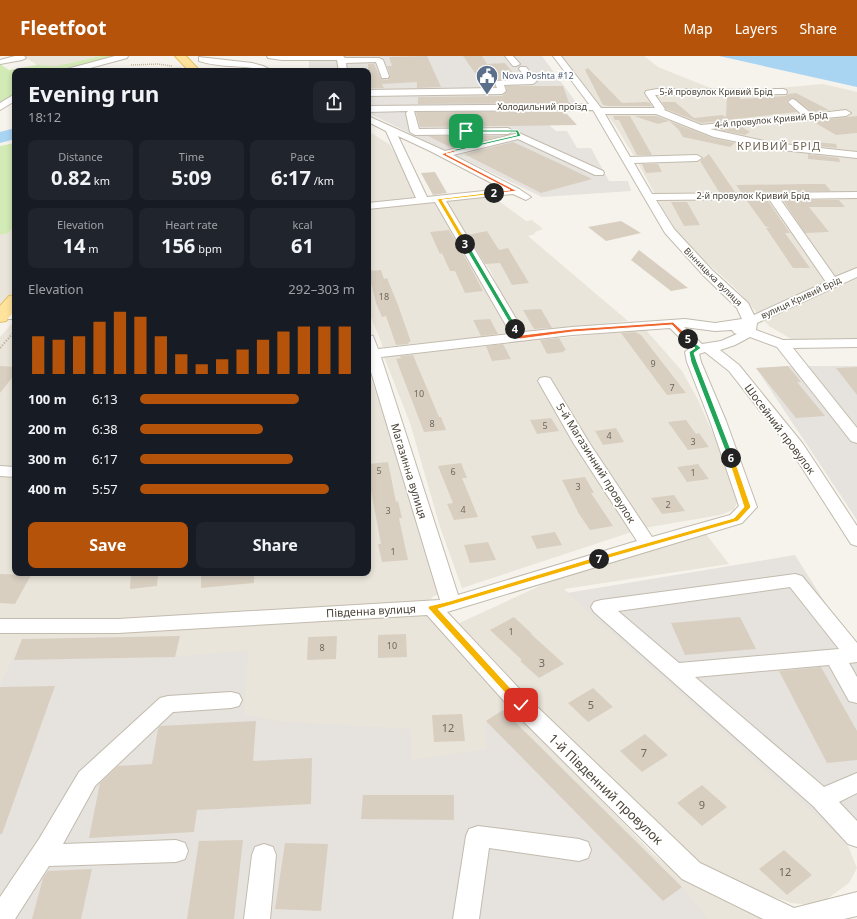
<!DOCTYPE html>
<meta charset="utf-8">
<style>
:root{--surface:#171b24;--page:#20242c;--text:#f1f3f6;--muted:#9ea1a6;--accent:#b45309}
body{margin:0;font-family:"Noto Sans",sans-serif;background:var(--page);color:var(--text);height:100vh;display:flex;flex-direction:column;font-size:15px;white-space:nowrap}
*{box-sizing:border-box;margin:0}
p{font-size:13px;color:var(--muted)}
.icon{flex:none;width:22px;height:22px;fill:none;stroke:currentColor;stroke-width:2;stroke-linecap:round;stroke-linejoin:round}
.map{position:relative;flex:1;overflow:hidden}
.panel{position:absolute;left:12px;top:12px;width:359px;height:508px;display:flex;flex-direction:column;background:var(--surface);border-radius:8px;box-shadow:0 2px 6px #0003}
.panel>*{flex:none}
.pin{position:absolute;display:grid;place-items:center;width:34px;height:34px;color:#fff;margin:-17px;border-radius:8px;box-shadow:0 2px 6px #0006}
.km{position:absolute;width:20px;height:20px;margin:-10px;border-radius:50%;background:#222;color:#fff;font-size:11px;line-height:20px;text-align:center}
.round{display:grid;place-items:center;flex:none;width:42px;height:42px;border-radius:8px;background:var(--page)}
.headline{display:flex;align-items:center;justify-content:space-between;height:68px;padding:0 16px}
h1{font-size:22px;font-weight:700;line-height:30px}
.stats{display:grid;grid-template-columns:repeat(3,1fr);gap:6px;height:68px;padding:4px 16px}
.stats div{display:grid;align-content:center;border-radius:8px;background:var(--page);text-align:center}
.stats b{font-size:20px;font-weight:700}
.stats small{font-size:11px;font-weight:400}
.stats p{font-size:11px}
.chart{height:112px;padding:8px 16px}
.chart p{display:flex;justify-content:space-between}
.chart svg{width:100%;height:72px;margin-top:4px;stroke:var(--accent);stroke-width:6}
.primary-button{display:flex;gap:8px;margin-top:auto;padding:8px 16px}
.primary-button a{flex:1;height:46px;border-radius:8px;background:var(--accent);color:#fff;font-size:16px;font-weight:700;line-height:46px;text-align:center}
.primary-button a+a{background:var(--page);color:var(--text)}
ul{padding:0 16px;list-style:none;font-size:13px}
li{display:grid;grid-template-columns:64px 48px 1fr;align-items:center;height:30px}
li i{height:10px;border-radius:5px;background:var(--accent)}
header{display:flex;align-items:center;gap:24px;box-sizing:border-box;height:56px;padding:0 20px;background:var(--accent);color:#fff}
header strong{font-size:19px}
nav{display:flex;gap:22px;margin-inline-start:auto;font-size:14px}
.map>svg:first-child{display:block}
</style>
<header>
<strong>Fleetfoot</strong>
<nav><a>Map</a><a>Layers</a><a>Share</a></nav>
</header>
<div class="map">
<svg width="857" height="863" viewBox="0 0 857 863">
<rect width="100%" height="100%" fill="#f6f3ec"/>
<!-- residential -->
<path fill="#eae5da" d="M23,0H101L56,10L37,9Z
M560,0H644L658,11L723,37L823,28L857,36V283L793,284L769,270L733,230L684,186L664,155L637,105L615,69Z
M181,11L186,15H102L163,12Z
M368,75L389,88L402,108L417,142L368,147Z
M492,140L526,165L532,164L543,173L535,176V178L528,180L628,265L524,277L502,241L491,216L444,145Z
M433,147L437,149L514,278L383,291L368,254V152Z
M15,170V236L0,252V179L1,178H7Z
M15,264V517H368V314L405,422L439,538L432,541L430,546L431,561L437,571L653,798L678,817L796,863H0V281Z
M645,273L682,315L697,342L728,411L738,446L733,454L720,459L644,472L462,532L440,471L410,367L384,301Z
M706,478L729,508L564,533L837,777L848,790L857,812L849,827L827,843L812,849L791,847L744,830L690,804L453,570L544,528L540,523L659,484Z"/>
<!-- industrial -->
<path fill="#e6e2dd" d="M309,0H542L578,49L368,50V15H309Z
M543,53L550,70L556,75H567L577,92H591L609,125H628L631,135L542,141L368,57V55Z
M789,310H857V464L756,312Z
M795,499L857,597V785L848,788L567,537Z
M180,580L176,601L248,594L244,658L277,665L411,673V704L486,693V665L503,654L682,831L708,863H0V629L22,583Z"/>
<!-- green -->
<path fill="#d2eab5" d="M101,0H121L67,15H15V40L0,49V8L9,14L37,9L56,10Z
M15,87V170L7,178H2L0,179V90Z"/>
<!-- water -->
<path fill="#a9d4f2" d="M719,0H857V31Z"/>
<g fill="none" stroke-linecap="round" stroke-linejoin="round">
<!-- river -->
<path fill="#a9d4f2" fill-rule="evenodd" d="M15,72V83L0,87V76Z"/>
</g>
<!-- building -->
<path fill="#d8cfc1" d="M427,0L441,31L417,32V26L382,28L384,32H368V8H374L381,23L388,24L390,19L387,10H392L389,1Z
M463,0H482L487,8L505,7L517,22L496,24L494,26L495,31H485Z
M588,12L622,47L646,46L650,47L652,50H608L603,49L585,14Z
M506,30H563L569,47L418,48V41L502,40L507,35Z
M796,37L829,54L812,56L792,42L786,46L797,56L701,67L666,53L662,46H675L694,62L722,59L726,61L727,40H740V43L786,40L788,38Z
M416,56H565L577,69L420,71Z
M613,60H630L652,99H637L619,64H615Z
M634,60H656L713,82L735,87L730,91L683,81L678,73L669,65L658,68Z
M857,60V77L836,79L812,65Z
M742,71L750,76L745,79L720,74Z
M428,80H501L452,92Z
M806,85L836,88L837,92L806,89Z
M513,86L552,104L592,123L541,137L464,98Z
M709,98L735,136H719L700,105Z
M808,98L839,102L840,106L808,103Z
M642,108H658L662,116L646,117Z
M435,116L447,137L433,139L421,117Z
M807,128H825L831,135L741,136L736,129Z
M783,144H839L845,151H809L829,176L805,177Z
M747,145H768L790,177H785L810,212H793L766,172H770L765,170Z
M671,146H687L700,169L684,170Z
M621,165L641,177L606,185L588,171Z
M449,174L471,212L483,235L465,237L455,215H450L442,197L440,198L430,176Z
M487,175L499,194L508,192L529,227L512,229L500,207L485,208L468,179Z
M639,194L688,232L671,235L631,204Z
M381,214L384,223L387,222L398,249L411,286H408L409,288L396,289L386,260L382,261L376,247L368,215Z
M541,253L552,272L534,273L523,254Z
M490,263L498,278L481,280L473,264Z
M635,276L641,279L686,337L667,339L621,277Z
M559,282L566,294L563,295L564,296L547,298L540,284Z
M503,288L511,303L492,305L486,290Z
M413,299L439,361H441L446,374L424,376L396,303L401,302L400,300Z
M0,310L15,311V318L0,337Z
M788,310L801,326H797L825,360L796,362L756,312Z
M857,311V339L836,312Z
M551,362L559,375L537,378L530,364Z
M686,364L696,378L699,377L709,391L688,394L668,366Z
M616,372L624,386L603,389L595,375Z
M388,406L396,446L398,445L402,462H399L408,504L382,506L378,488H381L369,424H368V408Z
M461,407L467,422H462L478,461L454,464L447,448L453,447L438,410Z
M698,408L709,423L687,426L677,411Z
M585,421L594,437H591L613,470L590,474L579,458L562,424Z
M674,439L685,455L662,458L651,442Z
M555,476L562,489L537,493L531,480Z
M488,486L496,504L470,507L464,489Z
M131,517H158L157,530L130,533Z
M201,517H254V527L201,532Z
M0,518L31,519L15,548L0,547Z
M514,561L532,578H531L564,608L539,622L520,605L522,604L490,574Z
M740,561L756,593L685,599L671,567Z
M406,578L407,601L378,602V579Z
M180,580L175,601L14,604L22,583Z
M337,580L336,603L307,604L308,581Z
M821,611L857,675V704L827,707L779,615Z
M55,630L2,778H0V631Z
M593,632L613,651L588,666L568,647Z
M503,654L682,831L663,845L486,665Z
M462,658L465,685L434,686L432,659Z
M256,665L253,705L312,702L311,748L197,754L194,776L89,782L100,727L118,710L152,708L158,673L160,670Z
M645,678L668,699L642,716L620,695Z
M702,729L727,751L702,770L677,747Z
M363,739H454V764L361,763Z
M243,784L234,863H187L199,785Z
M285,787L328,788L321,855L275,853Z
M784,794L812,819L787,839L759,813Z
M92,813L81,863H32L43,822L48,815Z"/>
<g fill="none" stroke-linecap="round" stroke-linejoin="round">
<!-- minor casing -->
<g stroke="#c2bbae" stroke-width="2">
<path id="minor" d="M15,0H24L26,2L22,4L0,8V4Z
M115,0H128L127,2L79,15H66L67,13Z
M267,0H343L345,2H379L383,4L389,20L388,22H382L376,6L346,7L347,15H339L337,4H282L268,2Z
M505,0H513L520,8L516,10H513Z
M553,0H561L601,52H655L645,37L646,35L657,33H783L786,34L787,36L786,38L655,39L665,53L664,54L701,69L802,59L788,46L792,43L795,44L812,58L846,54L851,57L846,60L710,73L773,87L857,96V102L773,93L714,81L656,58H605L630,101L697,99L702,102L697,105L634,107L652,138L857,136V142L780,143L835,221L857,212V221L757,267L756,274L783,284L857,283V291L793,292L857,372V387L851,385L777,291L750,281L735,289L720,294L739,309L803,388L857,470V490L851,488L790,393L729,315L705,296L699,298L701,306L726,365L757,451L742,467L447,556L529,643L700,807L794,852L857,836V860L844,863H763L682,823L513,655L427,559L118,577H0V563H118L440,544L368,306V279L373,280L378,293L511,278L435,146L368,153V147L416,142L386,75L368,66V60L445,95L519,77L603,115L604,117L603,119H595L518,83L453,99L519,133L531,141L526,144L513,138L446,145L524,276L572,271L685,263L715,267L742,263L737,252L704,220L665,177L593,54L414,55L419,73L508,72L513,75L508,78L415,79L410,76L406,57L408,55L368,56V50L589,48ZM398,80L430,95L503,133L427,141ZM769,143L826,226L754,259L748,247L712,214L674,173L656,144ZM684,271L715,275L732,274L734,277L737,278L721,285L702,288ZM670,272L690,292L685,296L687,306L710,365L739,450L730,459L652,481L590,388L550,322L545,321L540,322L538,325L574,388L637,485L458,539L381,301L572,279Z
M199,1L252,7L263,10L273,15C263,15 255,12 245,11C229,10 215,10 199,5Z
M520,11H526L537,25L533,28L504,29L506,35L502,38L368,40V34L497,32L495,27L496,25L527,23L519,13Z
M15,38V45L0,54V47Z
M0,255H15V263H0Z
M0,410L15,411V421L0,420Z
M795,518L802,520L857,587V606L849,607L857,621V647L849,645L829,609L695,621L824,731L857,717V737L839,746L857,765V791L848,788L813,750L594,556L591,551L594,546L601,544ZM790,531L839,593L679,607L618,555Z
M231,636L239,638L242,644L239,650L231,652L173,656L95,730L63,788L176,784L185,787L188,795L185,803L176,806L49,810L15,863H0V841L39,783L79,716L160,642L168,640Z
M478,770L579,783L588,786L591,794L588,802L579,805L489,792L479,863H453L466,780L469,773Z
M264,788L273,791L276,799L270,863H244L252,799L255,791Z"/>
</g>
<!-- major casing -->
<g stroke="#e6c16a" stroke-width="2">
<path id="major" d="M175,0H186L200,15H189Z
M15,239V254L6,265L0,266V250L9,240Z"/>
</g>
<!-- path-far1 -->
<path stroke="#c4b79f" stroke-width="1.5" stroke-dasharray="1 1" stroke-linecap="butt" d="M131,9L158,8L172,10"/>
<!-- path -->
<path stroke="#c4b79f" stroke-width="2" stroke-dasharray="1.5 1.5" stroke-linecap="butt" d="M0,292L15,275"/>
<!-- minor -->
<use href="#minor" fill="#fff" fill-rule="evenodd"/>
<!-- major -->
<use href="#major" fill="#ffe39c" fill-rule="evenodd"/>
</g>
<!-- split-1 -->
<path fill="#22a559" stroke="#fff" d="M466,74H518L521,80L452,96V94L517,79L516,76H465Z"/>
<!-- split-2 -->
<path fill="#f0652b" stroke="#fff" d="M455,94V96L446,98L517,135L492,138L494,136L510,134L441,98Z"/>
<!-- split-3 -->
<path fill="#f5b400" stroke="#fff" d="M494,136L495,138L442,144L468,188L464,189L437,143Z"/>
<!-- split-4 -->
<path fill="#22a559" stroke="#fff" d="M465,186L468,188L518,273L517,274L513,273L463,188Z"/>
<!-- split-5 -->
<path fill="#f0652b" stroke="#fff" d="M673,266L690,282V284H686L672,269L572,276L520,283L518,282L513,273L517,272L522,279L572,273Z"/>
<!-- split-6 -->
<path fill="#22a559" stroke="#fff" d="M688,281L701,292L694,297L697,306L734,402L733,404L728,402L691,306L689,296L695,292L685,283Z"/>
<!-- split-7 -->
<path fill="#f5b400" stroke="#fff" d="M731,400L734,402L751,451L738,465L602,504H597V501L734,462L744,451L728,402Z"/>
<!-- split-8 -->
<path fill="#f5b400" stroke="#fff" d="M599,500L602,501V504L438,553L524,647L525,649L521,652L518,651L428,552L429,550L450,545Z"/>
<!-- icons -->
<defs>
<g id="civic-pin" transform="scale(1.15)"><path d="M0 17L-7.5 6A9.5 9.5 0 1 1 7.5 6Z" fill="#5c6f8a" stroke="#fff"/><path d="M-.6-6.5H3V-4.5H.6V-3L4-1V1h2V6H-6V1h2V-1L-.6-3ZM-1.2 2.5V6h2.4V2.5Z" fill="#fff"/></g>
</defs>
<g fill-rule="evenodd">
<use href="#civic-pin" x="487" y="20"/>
</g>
<g text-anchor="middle" stroke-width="3.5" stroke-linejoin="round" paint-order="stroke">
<!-- far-service labels -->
<g font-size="9" fill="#4e5e75" stroke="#fff" text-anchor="start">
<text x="502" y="23">Nova Poshta #12</text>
</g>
<!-- far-street labels -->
<g font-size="9" fill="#4b4439" stroke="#fff">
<text x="716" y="39">5-й провулок Кривий Брід</text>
<text x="542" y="54">Холодильний проїзд</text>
<text transform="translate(771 64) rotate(-5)" y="3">4-й провулок Кривий Брід</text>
<text x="753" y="143">2-й провулок Кривий Брід</text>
<text transform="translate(713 221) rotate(45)" y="3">Вінницька вулиця</text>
<text transform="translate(801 242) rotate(-25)" y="3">вулиця Кривий Брід</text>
</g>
<!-- number labels -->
<g font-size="9" fill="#6e675b">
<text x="384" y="244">18</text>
<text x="653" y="311">9</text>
<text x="672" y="335">7</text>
<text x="419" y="341">10</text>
<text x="432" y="371">8</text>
<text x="545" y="373">5</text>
<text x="609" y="383">4</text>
<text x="693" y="389">3</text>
<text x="379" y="418">5</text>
<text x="453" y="419">6</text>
<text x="693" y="420">1</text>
<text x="578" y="434">3</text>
<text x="668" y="452">2</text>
<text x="463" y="457">4</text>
<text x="388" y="458">3</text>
<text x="393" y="499">1</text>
<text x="511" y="579">1</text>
<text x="392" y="593">10</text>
<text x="322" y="595">8</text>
</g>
<!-- far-quarter labels -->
<g font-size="11" letter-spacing="1" fill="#6e6250" stroke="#fff">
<text x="779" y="94">КРИВИЙ БРІД</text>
</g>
<!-- street labels -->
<g font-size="11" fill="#4b4439" stroke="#fff">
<text transform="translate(780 373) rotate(53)" y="4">Шосейний провулок</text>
<text transform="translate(596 407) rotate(58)" y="4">5-й Магазинний провулок</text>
<text transform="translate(409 415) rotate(73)" y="4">Магазинна вулиця</text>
<text transform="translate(371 555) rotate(-3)" y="4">Південна вулиця</text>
</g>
<!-- near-number labels -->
<g font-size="11" fill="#6e675b">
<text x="542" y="611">3</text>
<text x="591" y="653">5</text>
<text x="448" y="676">12</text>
<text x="644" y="701">7</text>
<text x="702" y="753">9</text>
<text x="785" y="820">12</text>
</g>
<!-- near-street labels -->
<g font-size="13" fill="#4b4439" stroke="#fff">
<text transform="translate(606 733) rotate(44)" y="5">1-й Південний провулок</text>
</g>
</g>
</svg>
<div class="pin" style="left:466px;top:75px;background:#1e9e55"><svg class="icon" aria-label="arrive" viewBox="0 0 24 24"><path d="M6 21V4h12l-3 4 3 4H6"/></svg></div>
<div class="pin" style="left:521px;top:649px;background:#d93025"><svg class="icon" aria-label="check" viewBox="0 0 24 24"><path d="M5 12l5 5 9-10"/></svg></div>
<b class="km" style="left:494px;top:137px">2</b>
<b class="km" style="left:465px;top:188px">3</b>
<b class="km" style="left:515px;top:273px">4</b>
<b class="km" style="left:688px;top:283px">5</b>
<b class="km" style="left:731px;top:402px">6</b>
<b class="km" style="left:599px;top:503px">7</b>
<section class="panel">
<div class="headline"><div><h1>Evening run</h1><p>18:12</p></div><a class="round"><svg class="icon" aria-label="share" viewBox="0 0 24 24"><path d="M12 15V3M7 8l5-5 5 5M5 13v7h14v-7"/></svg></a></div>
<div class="stats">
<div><p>Distance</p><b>0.82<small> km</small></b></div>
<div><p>Time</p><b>5:09</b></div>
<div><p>Pace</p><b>6:17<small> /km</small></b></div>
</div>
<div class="stats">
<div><p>Elevation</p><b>14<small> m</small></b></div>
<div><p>Heart rate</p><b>156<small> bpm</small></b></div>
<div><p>kcal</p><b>61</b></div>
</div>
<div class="chart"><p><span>Elevation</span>292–303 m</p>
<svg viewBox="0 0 160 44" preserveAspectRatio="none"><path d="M5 44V21M15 44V23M25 44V21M35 44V12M45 44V6M55 44V9M65 44V21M75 44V32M85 44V38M95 44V35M105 44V29M115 44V23M125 44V18M135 44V15M145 44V15M155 44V15"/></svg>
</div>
<ul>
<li><b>100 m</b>6:13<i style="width:74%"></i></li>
<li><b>200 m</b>6:38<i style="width:57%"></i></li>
<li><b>300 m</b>6:17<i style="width:71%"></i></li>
<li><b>400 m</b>5:57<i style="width:88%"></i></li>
</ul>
<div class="primary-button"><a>Save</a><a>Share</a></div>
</section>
</div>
